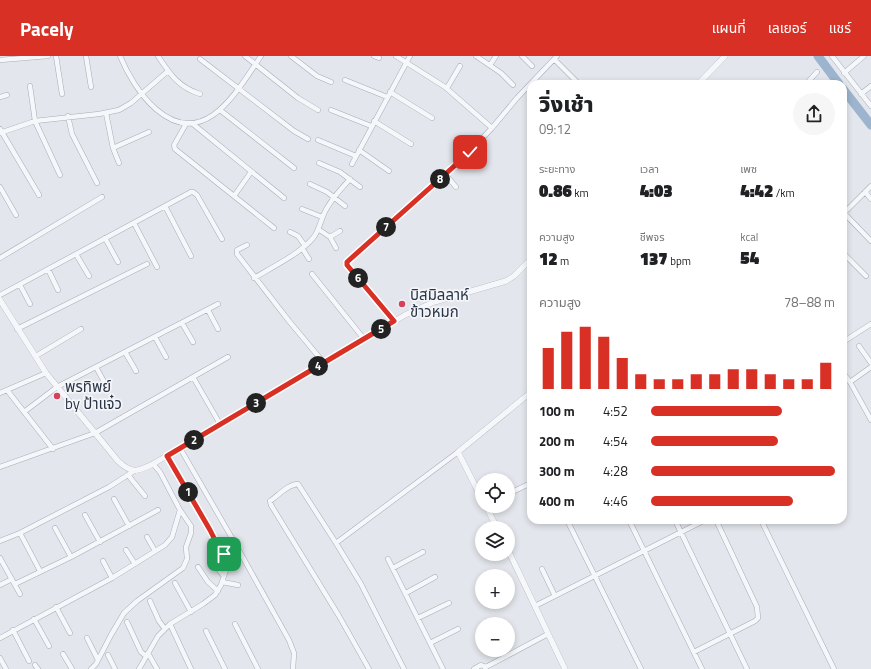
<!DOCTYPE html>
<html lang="th">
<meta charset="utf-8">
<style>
:root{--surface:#fff;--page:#f6f6f6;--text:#202124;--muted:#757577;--accent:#d93025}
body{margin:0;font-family:"Titillium Web","Noto Sans Thai",sans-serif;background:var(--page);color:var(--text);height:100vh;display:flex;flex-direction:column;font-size:15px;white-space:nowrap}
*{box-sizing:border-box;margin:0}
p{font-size:13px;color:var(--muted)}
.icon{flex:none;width:22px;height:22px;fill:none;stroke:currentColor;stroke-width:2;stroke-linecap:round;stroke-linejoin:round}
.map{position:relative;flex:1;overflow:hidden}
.side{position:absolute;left:527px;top:24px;width:320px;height:444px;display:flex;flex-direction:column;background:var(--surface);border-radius:12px;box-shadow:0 2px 6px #0003}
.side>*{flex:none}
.controls{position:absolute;left:475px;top:417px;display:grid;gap:8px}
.controls a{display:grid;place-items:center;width:40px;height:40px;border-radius:50%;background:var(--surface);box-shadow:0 2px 6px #0003;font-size:20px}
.pin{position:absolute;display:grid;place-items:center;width:34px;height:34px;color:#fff;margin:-17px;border-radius:8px;box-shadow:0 2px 6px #0006}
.km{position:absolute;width:20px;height:20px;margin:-10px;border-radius:50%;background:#222;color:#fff;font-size:11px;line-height:20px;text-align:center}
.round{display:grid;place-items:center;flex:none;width:42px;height:42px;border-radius:21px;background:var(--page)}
.head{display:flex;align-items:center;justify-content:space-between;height:68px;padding:0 12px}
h1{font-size:22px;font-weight:800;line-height:30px}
.figures{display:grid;grid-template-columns:repeat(3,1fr);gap:6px;height:68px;padding:4px 12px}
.figures div{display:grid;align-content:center}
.figures b{font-size:17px;font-weight:800}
.figures small{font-size:11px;font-weight:400}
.figures p{font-size:11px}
.chart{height:112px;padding:8px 12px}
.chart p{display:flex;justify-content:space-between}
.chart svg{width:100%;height:72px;margin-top:4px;stroke:var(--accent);stroke-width:6}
ul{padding:0 12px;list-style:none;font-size:13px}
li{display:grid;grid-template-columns:64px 48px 1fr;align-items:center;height:30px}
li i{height:10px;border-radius:5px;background:var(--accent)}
header{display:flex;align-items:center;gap:24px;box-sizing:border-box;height:56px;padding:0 20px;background:var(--accent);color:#fff}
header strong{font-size:19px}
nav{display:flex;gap:22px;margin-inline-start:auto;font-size:14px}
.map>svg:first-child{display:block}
</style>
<header>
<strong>Pacely</strong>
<nav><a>แผนที่</a><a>เลเยอร์</a><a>แชร์</a></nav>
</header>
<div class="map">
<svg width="871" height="613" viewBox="0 0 871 613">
<rect width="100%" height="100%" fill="#e3e6ec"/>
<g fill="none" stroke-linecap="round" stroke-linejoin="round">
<!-- river -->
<path stroke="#9cb4cd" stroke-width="9" d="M818,0L839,28
M843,33L871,69"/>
<!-- minor casing -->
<g stroke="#a7adb7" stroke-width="5.5">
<path id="minor" d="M56,0L62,38
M86,0L91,31
M120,0C134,34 171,88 213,59C232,46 248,19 261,0
M158,0C170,18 178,31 200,38
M245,0L298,42L318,54
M291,0L317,20L331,26
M374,0L379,2
M396,0L445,31L492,72
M476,0L501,17L513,29
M522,0L532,10
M832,0L871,50
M200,3L294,75L308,83
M554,3L579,28
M0,4L48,0
M490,9L496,0
M844,17L864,0
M345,24L387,41
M806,28L817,16
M30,30L35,65L60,119
M447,32L460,10
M390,36L432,62
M861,38L871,30
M0,41L7,39
M220,54L294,112
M331,54L371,70
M106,57L113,92L119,107
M68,60L72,78L97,127
M374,65L411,88
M186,68L174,89L175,93L274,172
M193,68L284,142
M0,73L39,139
M0,77L35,65L99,58L119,54L131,47L168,15
M318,84L356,100
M113,92L149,76
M359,94L389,115
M319,107L340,116L360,131
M352,108L410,0
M445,118L456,131
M310,128L327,136L345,150
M0,131L16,159
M865,136L871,143
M234,140L251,116
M165,150L191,200
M302,153L322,161
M844,157L871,185
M843,158L871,130
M134,167L157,211
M318,173L330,181L340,175
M290,176L298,180L305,190
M330,181L336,192
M105,182L118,206
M247,189L237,194V198L289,265L324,307
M302,192L309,203
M843,197L866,220
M76,198L89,220
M0,202L102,141
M48,213L58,234
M312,218L364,283
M254,222C271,212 301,197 313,182C320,174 321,161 327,152C333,141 342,132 350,123
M20,229L30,248
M0,239L191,136H193L197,139L222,183
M208,254L218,273
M394,265L347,209V205L469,96L492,72L517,42L557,0
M182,267L193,286
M17,273L147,208
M155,281L166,301
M843,286L871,268
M859,290L871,307
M125,296L136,315
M36,300L81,273
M96,311L108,333
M843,317L850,326L871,364
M193,321L220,368
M850,326L871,311
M7,334L53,393
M0,337L46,317
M24,356L57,331L218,248
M180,392L236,489L289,584L294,597L293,613
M0,411L95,377L228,301
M128,419L145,440
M508,438L531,427
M114,443L129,470
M85,459L100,486
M567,464L641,613
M629,464L702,613
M675,464L747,613
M761,464L834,613
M55,472L71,501
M20,477L40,515
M147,481L155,495
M0,485L20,477L109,431L134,415
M336,487L298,428C288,428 278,440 270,445L271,449L339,560L369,613
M219,492C215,503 215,511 223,519
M126,494L135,508
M0,502L20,538
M388,503L443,613
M103,505L112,522
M198,511L208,526L218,535
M393,512L423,496
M542,513L555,540
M222,526L238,529
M175,527L191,556
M15,528L71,501L158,454
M0,529L12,523
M406,537L435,521
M150,545L159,565L165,573
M535,550L705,464
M56,551L70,577
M418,562L449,547
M34,563L49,590
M127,566L141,596L146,600
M170,568L191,613
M235,568L258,613
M13,574L29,605
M206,575L225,613
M0,582L112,522L165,489L172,481L180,454
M87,582L98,604
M430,587L458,573
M694,596L755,565L758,562L757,551L716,464
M148,597L157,613
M63,598L72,613
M108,599L115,613
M0,602L6,613
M35,609L38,613
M91,613L96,608L111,579L124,557L137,545L183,512L187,503L186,491L191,477V470L180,454L160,416L153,408
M139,613L158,580L170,568L203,548L215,539L221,529L227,511L226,501L219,492L210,474L167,400
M404,613L361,528L336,487L458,396
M474,613L481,609L486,611
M485,613L486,611L548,578"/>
</g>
<!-- tertiary casing -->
<g stroke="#a7adb7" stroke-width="6">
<path id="tertiary" d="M698,28L725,0
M0,244L46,317L118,405C132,418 136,416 153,408L405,259L434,246L506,225L514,220L531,203
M482,443L458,396L531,336
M486,450L497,472
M508,494L565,613"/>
</g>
<!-- minor -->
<use href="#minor" stroke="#f6f7fa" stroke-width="4.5"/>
<!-- tertiary -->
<use href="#tertiary" stroke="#f6f7fa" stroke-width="5.5"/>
</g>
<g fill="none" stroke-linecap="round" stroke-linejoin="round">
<!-- route casing -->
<g stroke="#fff" stroke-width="8">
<path id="route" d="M224,498L219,492L210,474L167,400L394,265L347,209V206L470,96"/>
</g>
<!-- route -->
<use href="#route" stroke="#d93025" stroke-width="5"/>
</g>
<!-- markers -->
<g fill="#d6425a" stroke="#f3f5f9" stroke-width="1.5">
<circle cx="402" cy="248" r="4"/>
<circle cx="57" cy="340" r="4"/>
</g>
<g text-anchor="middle" stroke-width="3.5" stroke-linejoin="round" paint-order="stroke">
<!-- poi labels -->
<g font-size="15" fill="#293445" stroke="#f3f5f9" text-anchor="start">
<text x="410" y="244">บิสมิลลาห์<tspan x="410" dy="17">ข้าวหมก</tspan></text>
<text x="65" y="336">พรทิพย์<tspan x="65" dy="17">by ป้าแจ๋ว</tspan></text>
</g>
</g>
</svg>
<div class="controls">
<a><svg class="icon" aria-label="locate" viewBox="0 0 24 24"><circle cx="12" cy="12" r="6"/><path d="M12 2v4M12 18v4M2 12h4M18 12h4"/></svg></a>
<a><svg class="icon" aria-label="layers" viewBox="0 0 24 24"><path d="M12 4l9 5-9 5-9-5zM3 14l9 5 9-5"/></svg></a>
<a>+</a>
<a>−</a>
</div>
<div class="pin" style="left:224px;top:498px;background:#1e9e55"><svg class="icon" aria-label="arrive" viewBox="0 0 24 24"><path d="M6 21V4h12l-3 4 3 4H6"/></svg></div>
<div class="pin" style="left:470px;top:96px;background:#d93025"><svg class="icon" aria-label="check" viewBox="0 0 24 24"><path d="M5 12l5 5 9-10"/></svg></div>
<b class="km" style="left:188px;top:436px">1</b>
<b class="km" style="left:194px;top:384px">2</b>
<b class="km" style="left:256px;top:347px">3</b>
<b class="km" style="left:318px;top:310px">4</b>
<b class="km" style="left:381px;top:273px">5</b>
<b class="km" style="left:358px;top:222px">6</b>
<b class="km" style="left:386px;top:171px">7</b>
<b class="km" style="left:440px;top:123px">8</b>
<section class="side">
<div class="head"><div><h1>วิ่งเช้า</h1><p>09:12</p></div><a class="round"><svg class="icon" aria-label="share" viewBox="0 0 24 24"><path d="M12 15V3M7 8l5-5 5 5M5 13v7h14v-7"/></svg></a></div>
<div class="figures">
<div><p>ระยะทาง</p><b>0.86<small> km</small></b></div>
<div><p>เวลา</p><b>4:03</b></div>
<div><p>เพซ</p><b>4:42<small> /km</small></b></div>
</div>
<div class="figures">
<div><p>ความสูง</p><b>12<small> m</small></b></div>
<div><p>ชีพจร</p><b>137<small> bpm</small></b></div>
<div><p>kcal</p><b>54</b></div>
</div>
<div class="chart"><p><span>ความสูง</span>78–88 m</p>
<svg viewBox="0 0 160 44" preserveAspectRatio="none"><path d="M5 44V19M15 44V9M25 44V6M35 44V12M45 44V25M55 44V35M65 44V38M75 44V38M85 44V35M95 44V35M105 44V32M115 44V32M125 44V35M135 44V38M145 44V38M155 44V28"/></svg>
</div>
<ul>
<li><b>100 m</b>4:52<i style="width:71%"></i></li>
<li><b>200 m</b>4:54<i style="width:69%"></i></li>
<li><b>300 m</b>4:28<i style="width:100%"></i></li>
<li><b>400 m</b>4:46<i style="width:77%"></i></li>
</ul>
</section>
</div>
